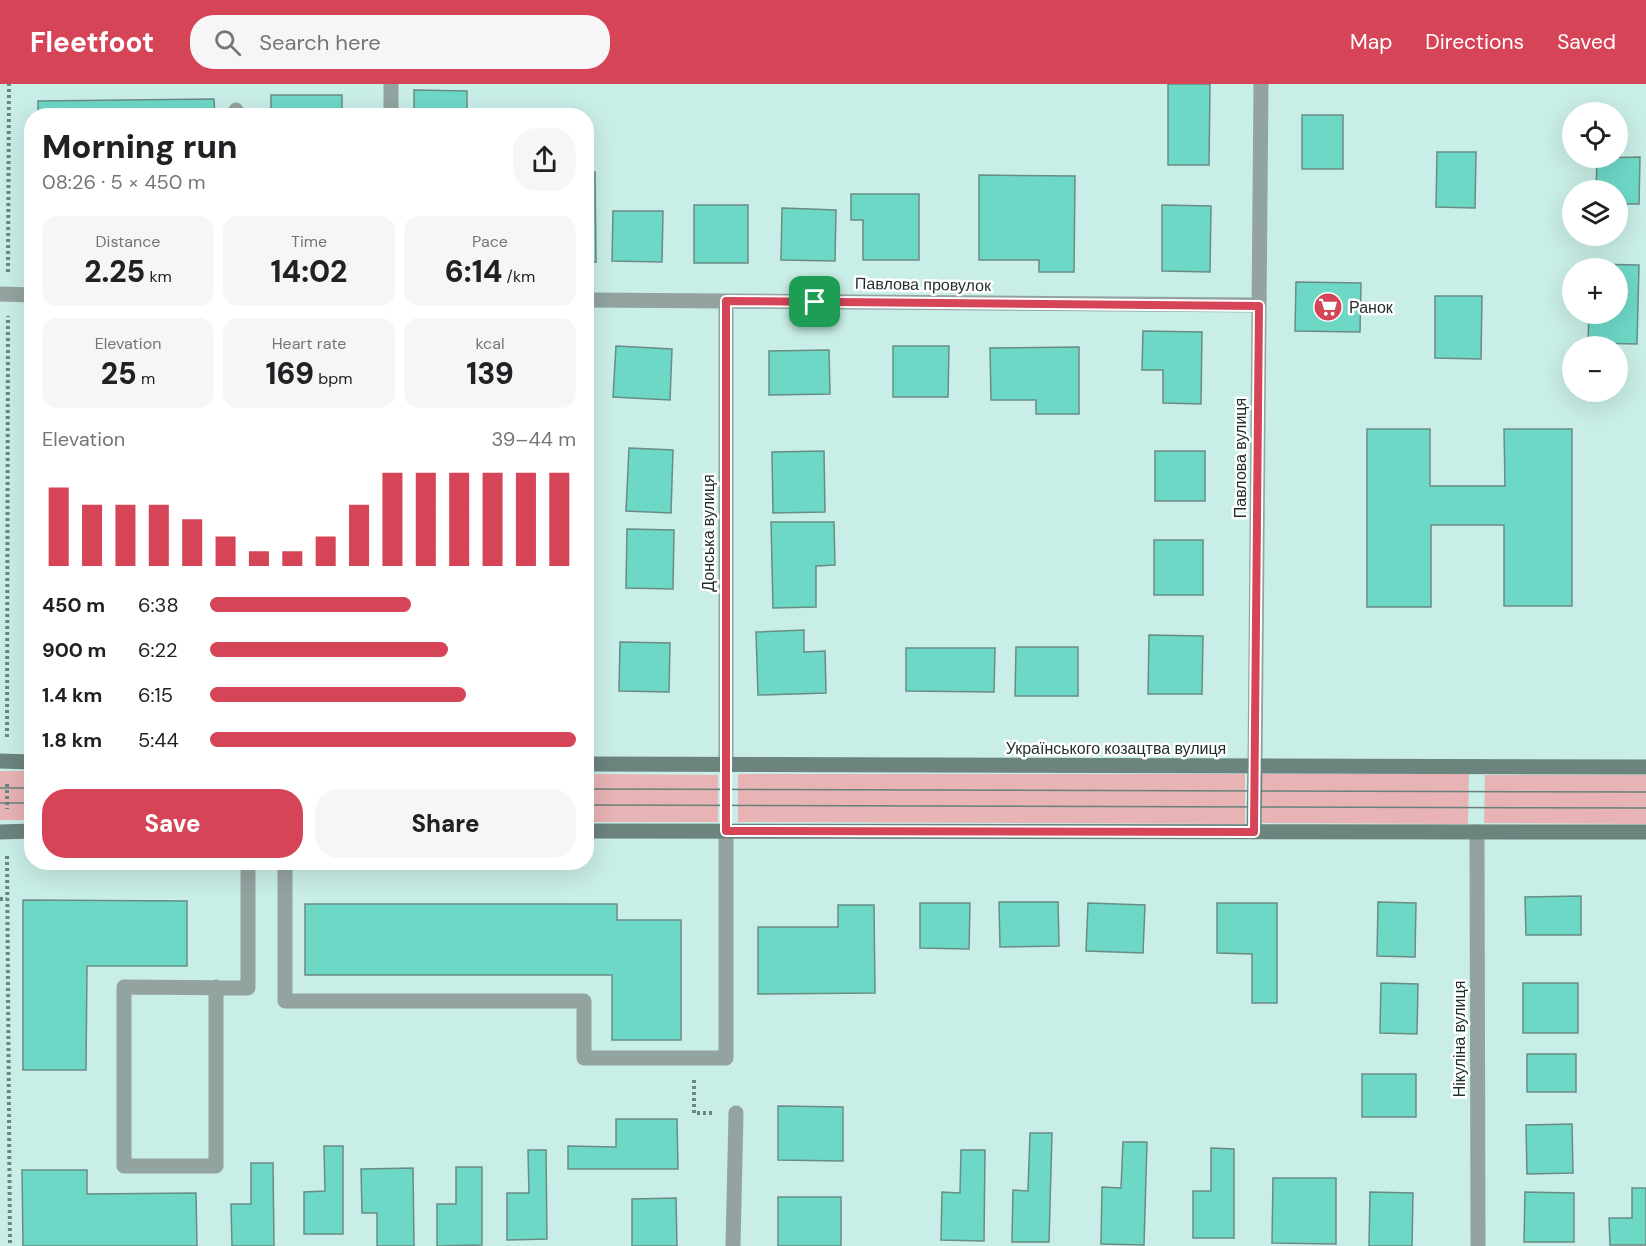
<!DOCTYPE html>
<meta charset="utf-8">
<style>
:root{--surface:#fff;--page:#f6f6f6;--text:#202124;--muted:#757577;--accent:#d54557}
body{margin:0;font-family:"DM Sans",sans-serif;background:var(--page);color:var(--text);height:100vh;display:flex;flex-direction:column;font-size:22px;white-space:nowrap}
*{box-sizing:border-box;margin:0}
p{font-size:20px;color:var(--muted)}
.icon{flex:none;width:33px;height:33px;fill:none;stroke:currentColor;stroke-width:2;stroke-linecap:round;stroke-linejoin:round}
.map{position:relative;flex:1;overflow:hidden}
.sheet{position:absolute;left:24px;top:24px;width:570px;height:762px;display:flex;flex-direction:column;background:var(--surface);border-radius:24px;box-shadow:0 6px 24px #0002}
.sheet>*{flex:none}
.tools{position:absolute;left:1562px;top:18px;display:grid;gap:12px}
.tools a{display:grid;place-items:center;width:66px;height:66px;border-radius:50%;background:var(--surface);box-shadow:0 6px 24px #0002;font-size:30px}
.pin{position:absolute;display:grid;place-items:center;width:51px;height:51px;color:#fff;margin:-26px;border-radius:12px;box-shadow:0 3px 9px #0006}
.round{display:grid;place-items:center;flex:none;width:63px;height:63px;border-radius:24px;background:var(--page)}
.head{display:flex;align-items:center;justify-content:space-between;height:102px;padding:0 18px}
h1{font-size:33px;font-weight:800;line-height:45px}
.stats{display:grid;grid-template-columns:repeat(3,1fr);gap:9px;height:102px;padding:6px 18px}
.stats div{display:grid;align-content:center;border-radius:15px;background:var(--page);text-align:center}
.stats b{font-size:30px;font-weight:800}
.stats small{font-size:16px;font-weight:400}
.stats p{font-size:16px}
.chart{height:168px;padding:12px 18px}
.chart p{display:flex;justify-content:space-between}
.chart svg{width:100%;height:108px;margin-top:6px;stroke:var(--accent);stroke-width:6}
.primary-button{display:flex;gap:12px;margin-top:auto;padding:12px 18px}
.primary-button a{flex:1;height:69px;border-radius:24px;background:var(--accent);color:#fff;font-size:24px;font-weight:800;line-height:69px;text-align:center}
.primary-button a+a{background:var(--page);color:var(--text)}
ul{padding:0 18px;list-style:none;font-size:20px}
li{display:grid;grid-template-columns:96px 72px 1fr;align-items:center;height:45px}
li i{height:15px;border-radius:8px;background:var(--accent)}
header{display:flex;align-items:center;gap:36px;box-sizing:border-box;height:84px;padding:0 30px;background:var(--accent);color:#fff}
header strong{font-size:28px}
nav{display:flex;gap:33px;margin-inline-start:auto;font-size:21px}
.search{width:420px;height:54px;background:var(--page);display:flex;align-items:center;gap:15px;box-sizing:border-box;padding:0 21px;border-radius:24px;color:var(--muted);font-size:22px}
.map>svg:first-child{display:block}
</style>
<header>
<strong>Fleetfoot</strong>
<div class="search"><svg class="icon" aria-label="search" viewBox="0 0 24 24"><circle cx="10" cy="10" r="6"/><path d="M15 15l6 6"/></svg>Search here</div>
<nav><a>Map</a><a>Directions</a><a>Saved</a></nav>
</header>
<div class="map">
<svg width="1646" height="1162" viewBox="0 0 1646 1162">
<rect width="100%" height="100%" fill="#c9eee7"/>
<!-- green -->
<path fill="#e8b3b4" d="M0,687H31V736H0Z
M587,690L718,691V738H587Z
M738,690H1245V740L738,738Z
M1262,690H1469L1468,740L1262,739Z
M1485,691H1646V740L1484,739Z"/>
<!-- building -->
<path fill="#6ed8c7" stroke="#698c85" stroke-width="1.5" d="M1168,0H1210L1209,81H1168Z
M414,6L467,7V32H414Z
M271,11H342V32H271Z
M214,15L215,32H38V17Z
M1302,31H1343V85H1302Z
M1437,68H1476L1475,124L1436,123Z
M1640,73L1639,120H1617V106H1596L1597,74Z
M586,88H595L596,178H586Z
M979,91L1075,92L1074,188H1039V176H979Z
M851,110H919V176H863V136H851Z
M694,121H748V179H694Z
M1162,121L1211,122L1210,188L1162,187Z
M782,124L836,126L835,177L781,176Z
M613,127H663L662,178L612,177Z
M1589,180L1639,181L1637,260L1588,259L1589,230H1617V184H1589Z
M1296,198L1361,199L1360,248L1295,247Z
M1435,212H1482L1481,275L1435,274Z
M1143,247L1202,248L1201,320L1163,319V286H1142Z
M616,262L672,265L670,316L613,313Z
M893,262H949L948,313H893Z
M1079,263V330H1036V316H991L990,264Z
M829,266L830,310L769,311V267Z
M1367,345H1430V402H1505L1504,345H1572V522H1504V441H1431V523H1367Z
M629,364L673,366L671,429L626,427Z
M824,367L825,428L773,429L772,368Z
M1155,367H1205V417H1155Z
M771,438H834L835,481L816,482V523L773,524Z
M627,445L674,446L673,505L626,504Z
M1154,456H1203V511H1154Z
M804,546V568L825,567L826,609L758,611L756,548Z
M1149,551L1203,552L1202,610H1148Z
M620,558L670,559L669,608L619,607Z
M1016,563H1078V612H1015Z
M906,564H995L994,608L906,607Z
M1581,812V851H1526L1525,813Z
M23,816L187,817V882H87L86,986H23Z
M999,818H1058L1059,862L1000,863Z
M1378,818L1416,819L1415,873L1377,872Z
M920,819H970L969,865L920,864Z
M1088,819L1145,821L1143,869L1086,867Z
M1217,819H1277V919H1252V870L1217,869Z
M305,820H617V836H681V956H612V891H305Z
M838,821H874L875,909L758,910V843H838Z
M1381,899L1418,900L1417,950L1380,949Z
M1523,899H1578V949H1523Z
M1527,970H1576V1008H1527Z
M1362,990H1416V1033H1362Z
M778,1022L843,1023V1077L778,1076Z
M616,1035H677L678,1085H568V1062L616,1063Z
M1572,1040L1573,1089L1527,1090L1526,1041Z
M1030,1049H1052L1049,1158H1012L1013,1106L1028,1107Z
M1123,1058H1147L1144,1161L1101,1160L1102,1103L1121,1104Z
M324,1062H343V1150H304V1108L325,1107Z
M1211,1064L1234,1065V1154H1193V1107H1211Z
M528,1066H546L547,1155L507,1156V1109H529Z
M961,1066H985L984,1157L941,1156L942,1108L960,1109Z
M251,1079H273L274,1162H232L231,1120H251Z
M456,1083H482V1161L437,1162V1120H456Z
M413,1084L414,1162H377V1129H362L361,1085Z
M22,1086H87V1110L196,1109L197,1162H23Z
M1273,1094H1336V1160L1272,1159Z
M1632,1104H1646V1161H1610L1609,1134H1632Z
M1370,1108L1413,1109L1412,1162H1369Z
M1525,1108L1574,1109V1158H1524Z
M778,1113H841V1162H778Z
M676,1114L677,1162H632V1115Z"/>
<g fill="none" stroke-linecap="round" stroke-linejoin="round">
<!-- path -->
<path stroke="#6d8681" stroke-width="4" stroke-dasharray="3 3" stroke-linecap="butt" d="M8,188L9,0
M7,653L8,232
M7,700V725
M726,725V702
M7,772L10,1162
M0,815H7
M694,996V1029H714"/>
<!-- lane -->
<path stroke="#93a3a0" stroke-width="15" d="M236,26V32
M285,778V917H584V974H726V747
M216,903V1082H124V903L248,904V778"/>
<!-- street -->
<path stroke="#93a3a0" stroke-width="15" d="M391,0V32
M0,210L32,211
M586,216L1259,221
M726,217V681
M1255,682L1261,0
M1477,748L1478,1162
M733,1162L736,1029"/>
<!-- secondary -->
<path stroke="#6c837e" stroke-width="15" d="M0,677L32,678
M586,680L1646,683
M586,747L1646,748
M0,748L32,747
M1254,748L1255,682"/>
<!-- tram -->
<path stroke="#67807b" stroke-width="1.5" d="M0,704H32
M586,705L1646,708
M0,719H32
M586,721L1646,724"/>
</g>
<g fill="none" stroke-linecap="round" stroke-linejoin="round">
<!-- route casing -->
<g stroke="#fff" stroke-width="12">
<path id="route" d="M726,217L1259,222L1254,748L726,747Z"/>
</g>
<!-- route -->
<use href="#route" stroke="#d54557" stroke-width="8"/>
</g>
<!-- icons -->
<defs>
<g id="supermarket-disc" transform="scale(1.5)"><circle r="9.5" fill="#d54557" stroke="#fff"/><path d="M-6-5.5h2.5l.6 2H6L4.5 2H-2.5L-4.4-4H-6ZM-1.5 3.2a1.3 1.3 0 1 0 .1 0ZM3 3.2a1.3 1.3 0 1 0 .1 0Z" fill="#fff"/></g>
</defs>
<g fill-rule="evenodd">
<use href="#supermarket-disc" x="1328" y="223"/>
</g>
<g text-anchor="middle" stroke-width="5" stroke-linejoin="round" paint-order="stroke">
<!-- street labels -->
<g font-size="16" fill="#1f2e2b" stroke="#fff">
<text transform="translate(923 200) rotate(1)" y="6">Павлова провулок</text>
<text transform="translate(1240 374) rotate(-90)" y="6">Павлова вулиця</text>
<text transform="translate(708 449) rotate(-90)" y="6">Донська вулиця</text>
<text x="1116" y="670">Українського козацтва вулиця</text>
<text transform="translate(1459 955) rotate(-90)" y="6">Нікуліна вулиця</text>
</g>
<!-- poi labels -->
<g font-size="16" fill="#1f2e2b" stroke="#fff" text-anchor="start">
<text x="1349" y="229">Ранок</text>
</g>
</g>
</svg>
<div class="tools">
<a><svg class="icon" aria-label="locate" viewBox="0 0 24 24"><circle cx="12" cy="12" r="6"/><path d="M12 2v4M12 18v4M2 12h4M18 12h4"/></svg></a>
<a><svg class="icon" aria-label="layers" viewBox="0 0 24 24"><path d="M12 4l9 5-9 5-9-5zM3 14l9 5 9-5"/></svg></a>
<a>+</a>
<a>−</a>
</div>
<div class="pin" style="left:815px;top:218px;background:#1e9e55"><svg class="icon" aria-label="arrive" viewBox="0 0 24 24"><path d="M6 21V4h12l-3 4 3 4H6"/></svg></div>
<section class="sheet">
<div class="head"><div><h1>Morning run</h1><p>08:26 · 5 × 450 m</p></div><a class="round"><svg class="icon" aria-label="share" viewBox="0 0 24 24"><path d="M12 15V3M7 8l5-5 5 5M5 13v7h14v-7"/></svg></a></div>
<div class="stats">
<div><p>Distance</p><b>2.25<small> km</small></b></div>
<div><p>Time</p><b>14:02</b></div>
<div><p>Pace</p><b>6:14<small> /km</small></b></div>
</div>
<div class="stats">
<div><p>Elevation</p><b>25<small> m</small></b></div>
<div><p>Heart rate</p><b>169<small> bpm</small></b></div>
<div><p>kcal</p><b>139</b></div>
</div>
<div class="chart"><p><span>Elevation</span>39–44 m</p>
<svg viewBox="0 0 160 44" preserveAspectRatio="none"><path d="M5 44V12M15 44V19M25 44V19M35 44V19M45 44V25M55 44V32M65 44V38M75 44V38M85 44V32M95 44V19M105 44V6M115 44V6M125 44V6M135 44V6M145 44V6M155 44V6"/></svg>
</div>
<ul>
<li><b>450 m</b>6:38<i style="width:55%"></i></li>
<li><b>900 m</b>6:22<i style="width:65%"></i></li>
<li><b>1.4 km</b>6:15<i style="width:70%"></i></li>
<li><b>1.8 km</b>5:44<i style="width:100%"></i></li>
</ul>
<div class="primary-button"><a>Save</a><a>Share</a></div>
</section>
</div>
